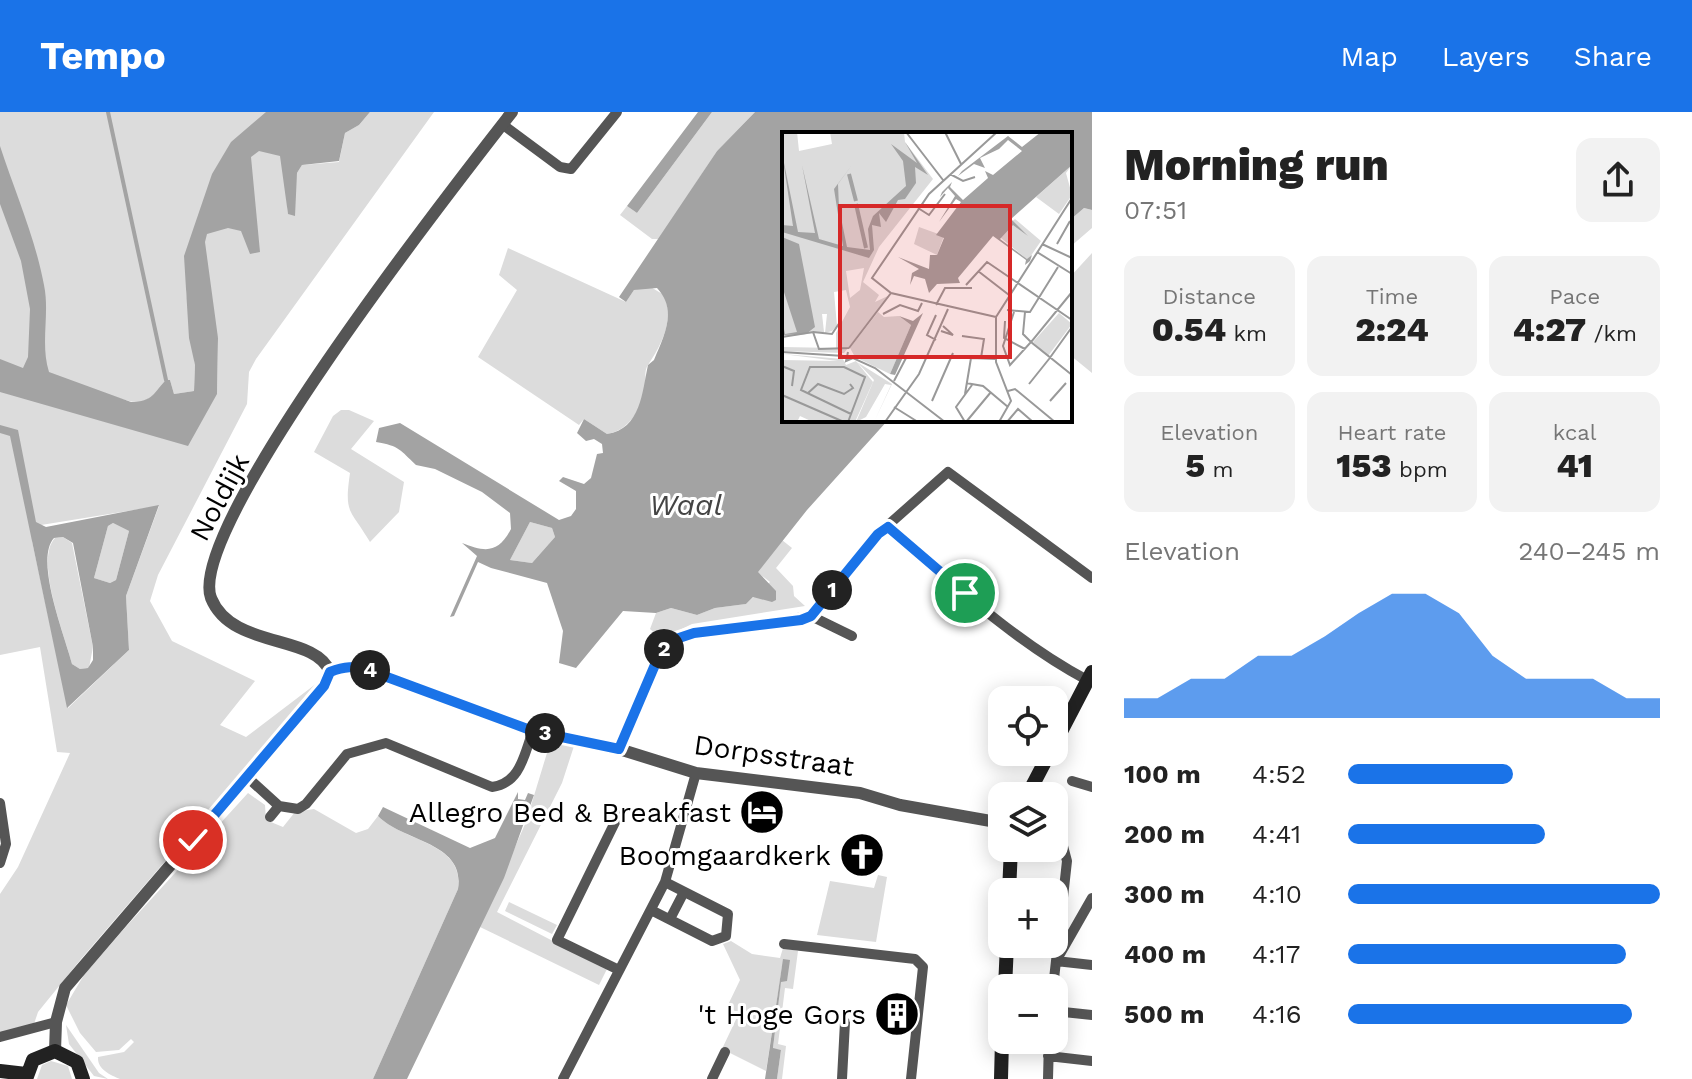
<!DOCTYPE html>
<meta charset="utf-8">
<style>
:root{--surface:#fff;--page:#f2f2f2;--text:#222;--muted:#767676;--accent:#1a73e8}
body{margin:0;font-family:"Work Sans",sans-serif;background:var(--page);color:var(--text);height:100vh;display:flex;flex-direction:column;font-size:30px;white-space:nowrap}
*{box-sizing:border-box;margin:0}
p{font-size:26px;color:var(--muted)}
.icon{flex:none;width:44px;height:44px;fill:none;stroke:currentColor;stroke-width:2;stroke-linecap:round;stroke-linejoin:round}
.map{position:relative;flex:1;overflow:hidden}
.panel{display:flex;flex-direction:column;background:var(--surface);width:600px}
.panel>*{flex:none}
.controls{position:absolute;left:988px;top:574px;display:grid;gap:16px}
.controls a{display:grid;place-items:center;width:80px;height:80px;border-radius:16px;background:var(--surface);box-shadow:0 4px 20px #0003;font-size:40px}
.pin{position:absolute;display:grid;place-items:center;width:68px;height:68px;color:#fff;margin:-34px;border:4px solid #fff;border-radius:50%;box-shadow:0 2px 8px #0007}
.km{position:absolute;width:40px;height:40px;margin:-20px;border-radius:50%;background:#222;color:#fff;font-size:22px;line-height:40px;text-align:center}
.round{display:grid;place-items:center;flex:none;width:84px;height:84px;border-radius:16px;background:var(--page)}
.summary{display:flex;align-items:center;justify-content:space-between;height:136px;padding:0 32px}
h1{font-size:44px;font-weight:800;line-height:60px}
.figures{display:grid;grid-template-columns:repeat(3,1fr);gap:12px;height:136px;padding:8px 32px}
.figures div{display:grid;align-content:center;border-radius:16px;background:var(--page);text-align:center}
.figures b{font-size:34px;font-weight:800}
.figures small{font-size:22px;font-weight:400}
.figures p{font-size:22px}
.chart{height:224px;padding:16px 32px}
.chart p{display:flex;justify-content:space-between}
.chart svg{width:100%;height:144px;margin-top:8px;fill:var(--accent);opacity:.7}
ul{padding:0 32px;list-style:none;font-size:26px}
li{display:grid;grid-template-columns:128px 96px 1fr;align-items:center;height:60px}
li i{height:20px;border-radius:10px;background:var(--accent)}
header{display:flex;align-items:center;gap:48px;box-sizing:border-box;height:112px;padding:0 40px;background:var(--accent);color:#fff}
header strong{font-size:38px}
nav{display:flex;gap:44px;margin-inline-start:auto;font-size:28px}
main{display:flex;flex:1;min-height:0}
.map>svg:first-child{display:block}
</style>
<header>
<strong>Tempo</strong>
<nav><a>Map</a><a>Layers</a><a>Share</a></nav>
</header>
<main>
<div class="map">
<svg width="1092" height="967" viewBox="0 0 1092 967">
<rect width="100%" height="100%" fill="#fff"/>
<!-- green -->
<path fill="#dcdcdc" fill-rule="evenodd" d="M0,0H334L284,59L288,102L297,61L302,53L339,50L345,21L359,13L370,0H434L256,247L249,260L247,292L158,463L150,489L172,529L255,569L220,613L246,625L321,568L81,847L38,900L34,912L0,922V782L18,755L70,641L57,640L40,535L0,543ZM186,178L218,226L217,282L99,308L113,284C148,297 145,288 170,268L174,282L194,279L195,253ZM159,394L126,484L129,538L68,596L32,429L41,413Z
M712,0H755L717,39L659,127H652L620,103L627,94L637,101Z
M1084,96L1092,98V116L1070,135V108Z
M508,136L626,190L634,178L649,174L664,183C675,208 661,233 648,253C643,260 647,270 645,278C641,298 628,319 607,322L584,307L579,313L478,245L517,178L499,163Z
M1092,141V261L1070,243V165Z
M341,298H349L374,309L351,337L404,370L399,400L370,430C350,396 344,403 350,361L314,340L333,304Z
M530,410L552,416L555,425L532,451L510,448Z
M113,411L129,419L116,468L110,471L94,466L108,414Z
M63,425L72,431L93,535L89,556L80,557L72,552C65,523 34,448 55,426Z
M782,428L792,436L776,456L793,474L794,484L805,494L692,512L661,527L650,517L656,501L671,496L697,503L715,496L746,492L770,470L757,460Z
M550,631L574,634L562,671L497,800L607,857L599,873L480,815L526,710Z
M248,681L265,693L266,708L283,715L295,700L314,697L356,721L368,717L378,704C403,730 465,730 458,777L373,967H120C110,963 97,957 98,945L124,940L134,930L131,927L119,938L96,940L80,921L66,893L84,863L123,818Z
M878,763L887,765L876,830L817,823L830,769L874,776Z
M509,790L557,813L552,822L505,799Z
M731,829L752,842L780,846L783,836L798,839L793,877L785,876L778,932L786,934L782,967H777L781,938L773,937L783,848L766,959L722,937L739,901L727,895L740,868L723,832Z
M66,913L99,961L108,967L94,964L69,932Z
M51,949L68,954L72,967H37L42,953Z"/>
<!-- water -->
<path fill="#a3a3a3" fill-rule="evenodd" d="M266,0H370L359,13L345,21L339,49L302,53L297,61L295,104L288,102L280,44L259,39L251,45L260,140L250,142L241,119L228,116L207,122L205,130L218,226L217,282L188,334L0,280V247L23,256L28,245L30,197L21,149L0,92V34C15,80 35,125 44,173C50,202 40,232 49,260L131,290C153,290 154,280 166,268H170L174,282L194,279L195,253L189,226L184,144L212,62L231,30Z
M698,0H712L637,101L627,94Z
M755,0H1092V98L1084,96L1070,108V22H784V308H888L807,398L758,460L776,479V488L772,490L753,485L746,492L715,496L697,503L671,496L656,501L623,499L576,556L559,551L563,519L547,471L491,456L478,450L454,504L450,505L477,444L462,431C485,440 498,442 511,417L510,401L482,380L435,357L416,353C400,338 400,334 376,330L379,316L400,311L559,408L571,404L576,397V379L559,369L563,365L584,372L591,366L597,342L603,341L602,332L594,327L586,329L577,321L584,307L607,322C641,317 642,280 648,253L654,248C664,224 678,198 657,176L634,178L626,190L619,185L717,39ZM530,410L552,416L555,425L532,451L510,448Z
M0,313L18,318L36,410L46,415L159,393L126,484L129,538L67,596L10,324L0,321ZM113,411L129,419L116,468L110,471L94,466L108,414ZM63,425L73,431L93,535V548L88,556L80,557L72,552C65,524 34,448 54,426Z
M518,680V687L525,688L528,681L534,683L504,766L407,967H373L458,777C466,730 403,730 378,704L383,695L470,736L495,726Z
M783,847L790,848L787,869L781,870L773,936L781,938L777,967H765Z"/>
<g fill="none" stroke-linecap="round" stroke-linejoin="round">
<!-- stream -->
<path stroke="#a3a3a3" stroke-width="4" d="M108,0L166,268"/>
<!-- minor -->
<path stroke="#555" stroke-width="10" d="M502,12L560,55L571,57L617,0
M888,415C952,470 1012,528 1087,568
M811,504L852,524
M619,637L660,541L679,526L694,521L811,504L878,422L948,360L1092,466
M247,665L279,694L270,705
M1072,669L1092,675
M0,691L6,732L0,751
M279,694L298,697L306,692L347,642L386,631L492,675C521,671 524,642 533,619
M1063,734L1067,749L1056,849L1092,853
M651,798L712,829L726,824L728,802L665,770
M670,807L684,780
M784,832L915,847L923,855L911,967
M619,858L557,828L620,700
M1053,876L1056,849L1092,786
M1054,899L1092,903
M0,925L56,910
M1048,944L1092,949
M563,967L665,770L696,661
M712,967L725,940
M842,967L845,910
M1048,967L1049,928"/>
<!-- tertiary -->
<path stroke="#555" stroke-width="12" d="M330,560C315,521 232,538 211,486C185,416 459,68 512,0
M330,560L353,554L368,558L533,619L619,637L696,661L860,681L900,693L1002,711
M55,939L56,910L65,876L324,574L330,560"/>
<!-- secondary -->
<path stroke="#222" stroke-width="14" d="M1054,633L1092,560
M1027,684L1050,640
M1009,780L1011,736
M1005,876L1007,832
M0,959L26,962
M26,967L33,948L55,939L77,950L83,967
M1001,967L1002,928"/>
</g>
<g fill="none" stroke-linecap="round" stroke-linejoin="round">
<!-- route casing -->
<g stroke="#fff" stroke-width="16">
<path id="route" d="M193,728L324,574L330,560C345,554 354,554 368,558L533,619L619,637L660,541L679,526L694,521L801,508L811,504L878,422L888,415L965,481"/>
</g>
<!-- route -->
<use href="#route" stroke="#1a73e8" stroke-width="10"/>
</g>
<!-- icons -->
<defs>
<g id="hotel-disc" transform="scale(2.3)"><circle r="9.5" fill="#000" stroke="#fff"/><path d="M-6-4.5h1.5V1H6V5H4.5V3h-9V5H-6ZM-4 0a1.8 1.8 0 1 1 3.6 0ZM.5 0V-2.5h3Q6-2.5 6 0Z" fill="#fff"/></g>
<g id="church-disc" transform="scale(2.3)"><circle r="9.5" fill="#000" stroke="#fff"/><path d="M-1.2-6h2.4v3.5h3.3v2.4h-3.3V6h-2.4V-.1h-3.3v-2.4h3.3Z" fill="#fff"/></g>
<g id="building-disc" transform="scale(2.3)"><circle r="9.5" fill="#000" stroke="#fff"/><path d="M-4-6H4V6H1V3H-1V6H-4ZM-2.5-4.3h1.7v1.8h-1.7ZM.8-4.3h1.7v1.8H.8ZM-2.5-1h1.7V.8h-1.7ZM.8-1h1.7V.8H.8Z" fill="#fff"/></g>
</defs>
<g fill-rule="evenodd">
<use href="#hotel-disc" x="762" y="700"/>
<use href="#church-disc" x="862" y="743"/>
<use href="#building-disc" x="897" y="902"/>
</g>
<g text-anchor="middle" stroke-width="6" stroke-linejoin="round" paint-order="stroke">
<!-- street labels -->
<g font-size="28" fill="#000" stroke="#fff">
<text transform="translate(219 385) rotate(-62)" y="10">Noldijk</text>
<text transform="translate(774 643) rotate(8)" y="10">Dorpsstraat</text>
</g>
<!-- poi labels -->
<g font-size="28" fill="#000" stroke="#fff" text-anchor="end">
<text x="731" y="710">Allegro Bed &amp; Breakfast</text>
<text x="831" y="753">Boomgaardkerk</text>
<text x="866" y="912">'t Hoge Gors</text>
</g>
<!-- water labels -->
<g font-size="30" font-style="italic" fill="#444" stroke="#fff">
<text x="686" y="403">Waal</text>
</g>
</g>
<!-- overview -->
<g transform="translate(782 20)">
<rect width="290" height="290" fill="#fff"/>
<path d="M0,0H15L17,19L50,12L48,0H122L123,10L151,47L97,115L81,150L97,163L93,170L108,163L62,221L0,219V215L54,216V201L68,175L64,158L52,160L55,194L50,199L43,201L45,182H40L42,200L0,205ZM82,136L78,158L68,166L64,139ZM290,33L284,41L290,63L277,82L254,65ZM233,87L259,109L246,128L214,102ZM137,95L162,104L155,123L132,112ZM96,180L102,185L117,184L129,193L108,242L73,225L68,216ZM277,181L290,192L266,224L251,210ZM0,222L61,227L64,233L74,229L91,250L73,290H31L18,284L15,290H0V228L56,229ZM75,230L110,252L92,290L109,253L103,252L84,285L74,290L92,248Z" fill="#dcdcdc" fill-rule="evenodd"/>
<path d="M259,0H290V33L229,87L246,104L231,93L218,107L245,127L250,123L248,129L243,133L244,128L211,104L176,146L178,151L155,152L147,161L143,147L132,144L128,153L130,141L137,137L116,125L147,137L148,123H155L162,106L154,103L179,70L174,67L157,90L173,64L166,56L158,65L160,60L170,50L168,55L181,68L206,46L203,39L211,43L240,19L226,8L217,17L198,26L203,36L192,32L176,44L180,39L226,4L240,15ZM123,10L146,43L133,35L134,51L123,67L116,68L104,90L97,81L99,95L90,93L92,118L87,126L0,100V93L11,94L0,21L16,100L33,101L20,33L37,107L61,114L52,57L70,33L56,52L57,76L65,115L88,118L86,97L91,84L124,54L121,29L109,12L135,31ZM0,105L17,112L33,195L24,202L1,203L0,187L3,202L15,200L0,154ZM141,181L113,243L108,242L129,193L117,184L131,189Z" fill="#a3a3a3"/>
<path fill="none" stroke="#a3a3a3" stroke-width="4" d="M67,42L74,69M74,72L84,116"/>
<path fill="none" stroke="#999" stroke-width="2" d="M124,0L161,48M163,0L179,32M168,42L181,49L193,45M136,76L147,83L163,62M260,112L290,126M275,112L288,89M255,120L290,142M196,139L227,163M184,153L205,130L290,188M290,160L249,210L290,243M154,173L163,156H190M225,178L248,180L276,135M232,180L221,214L228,233L249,210L241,202L243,180M101,182L118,173L136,179L140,171M214,185L109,161L90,146L147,62L215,0M223,189L222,206L243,217M159,199L171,203L161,194M31,200L50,202L58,190L57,177M180,204L202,207L199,226M0,205L31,200L37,217L67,216M154,208L145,203L154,183M67,216L109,161M0,220L62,224M66,220L64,229L71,226L93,236L163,290M267,227L290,195M0,234L12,239L10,254M112,249L124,226M184,251L201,254L226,275M247,252L267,227M226,259L233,257L273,290M26,261L36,252L62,262L71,256L68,252M183,262L189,226L214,227M0,263L62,290M150,269L171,221M268,269L284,251M112,275L136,290M66,290L83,245L62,235H28L19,258L69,282M103,290L137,242L166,177M183,290L174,275L190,253M184,290L209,260M217,290L229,269L214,230V185L290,66M225,290L236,277L251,290"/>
<path fill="#d62828" fill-opacity="0.15" stroke="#d62828" stroke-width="4" d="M58,74H228V225H58Z"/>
<rect width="290" height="290" fill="none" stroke="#000" stroke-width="4"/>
</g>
</svg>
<div class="controls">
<a><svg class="icon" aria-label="locate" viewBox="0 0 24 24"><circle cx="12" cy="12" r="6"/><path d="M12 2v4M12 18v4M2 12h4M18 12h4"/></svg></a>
<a><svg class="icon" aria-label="layers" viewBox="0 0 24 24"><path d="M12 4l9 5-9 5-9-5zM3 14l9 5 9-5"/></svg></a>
<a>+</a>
<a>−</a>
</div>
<div class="pin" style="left:965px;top:481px;background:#1e9e55"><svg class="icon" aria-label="arrive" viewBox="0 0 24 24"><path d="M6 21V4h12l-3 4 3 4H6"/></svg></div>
<div class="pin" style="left:193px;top:728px;background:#d93025"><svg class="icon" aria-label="check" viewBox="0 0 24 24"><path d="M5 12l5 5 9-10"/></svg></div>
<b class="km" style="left:832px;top:478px">1</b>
<b class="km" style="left:664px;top:537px">2</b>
<b class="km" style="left:545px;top:621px">3</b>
<b class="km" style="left:370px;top:558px">4</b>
</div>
<section class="panel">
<div class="summary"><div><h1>Morning run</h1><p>07:51</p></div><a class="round"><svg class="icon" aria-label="share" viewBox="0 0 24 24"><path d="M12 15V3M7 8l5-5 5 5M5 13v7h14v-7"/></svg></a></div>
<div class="figures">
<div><p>Distance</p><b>0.54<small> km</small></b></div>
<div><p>Time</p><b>2:24</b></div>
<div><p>Pace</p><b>4:27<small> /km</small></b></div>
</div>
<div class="figures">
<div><p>Elevation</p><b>5<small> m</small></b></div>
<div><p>Heart rate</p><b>153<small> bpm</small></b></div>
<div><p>kcal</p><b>41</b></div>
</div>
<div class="chart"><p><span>Elevation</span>240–245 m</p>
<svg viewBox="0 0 160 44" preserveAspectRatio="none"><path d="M0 44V38L10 38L20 32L30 32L40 25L50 25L60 19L70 12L80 6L90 6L100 12L110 25L120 32L130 32L140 32L150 38L160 38V44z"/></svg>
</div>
<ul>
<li><b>100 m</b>4:52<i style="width:53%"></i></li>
<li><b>200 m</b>4:41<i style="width:63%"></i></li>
<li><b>300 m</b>4:10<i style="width:100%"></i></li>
<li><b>400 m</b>4:17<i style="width:89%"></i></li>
<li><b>500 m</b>4:16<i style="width:91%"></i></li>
</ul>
</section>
</main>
